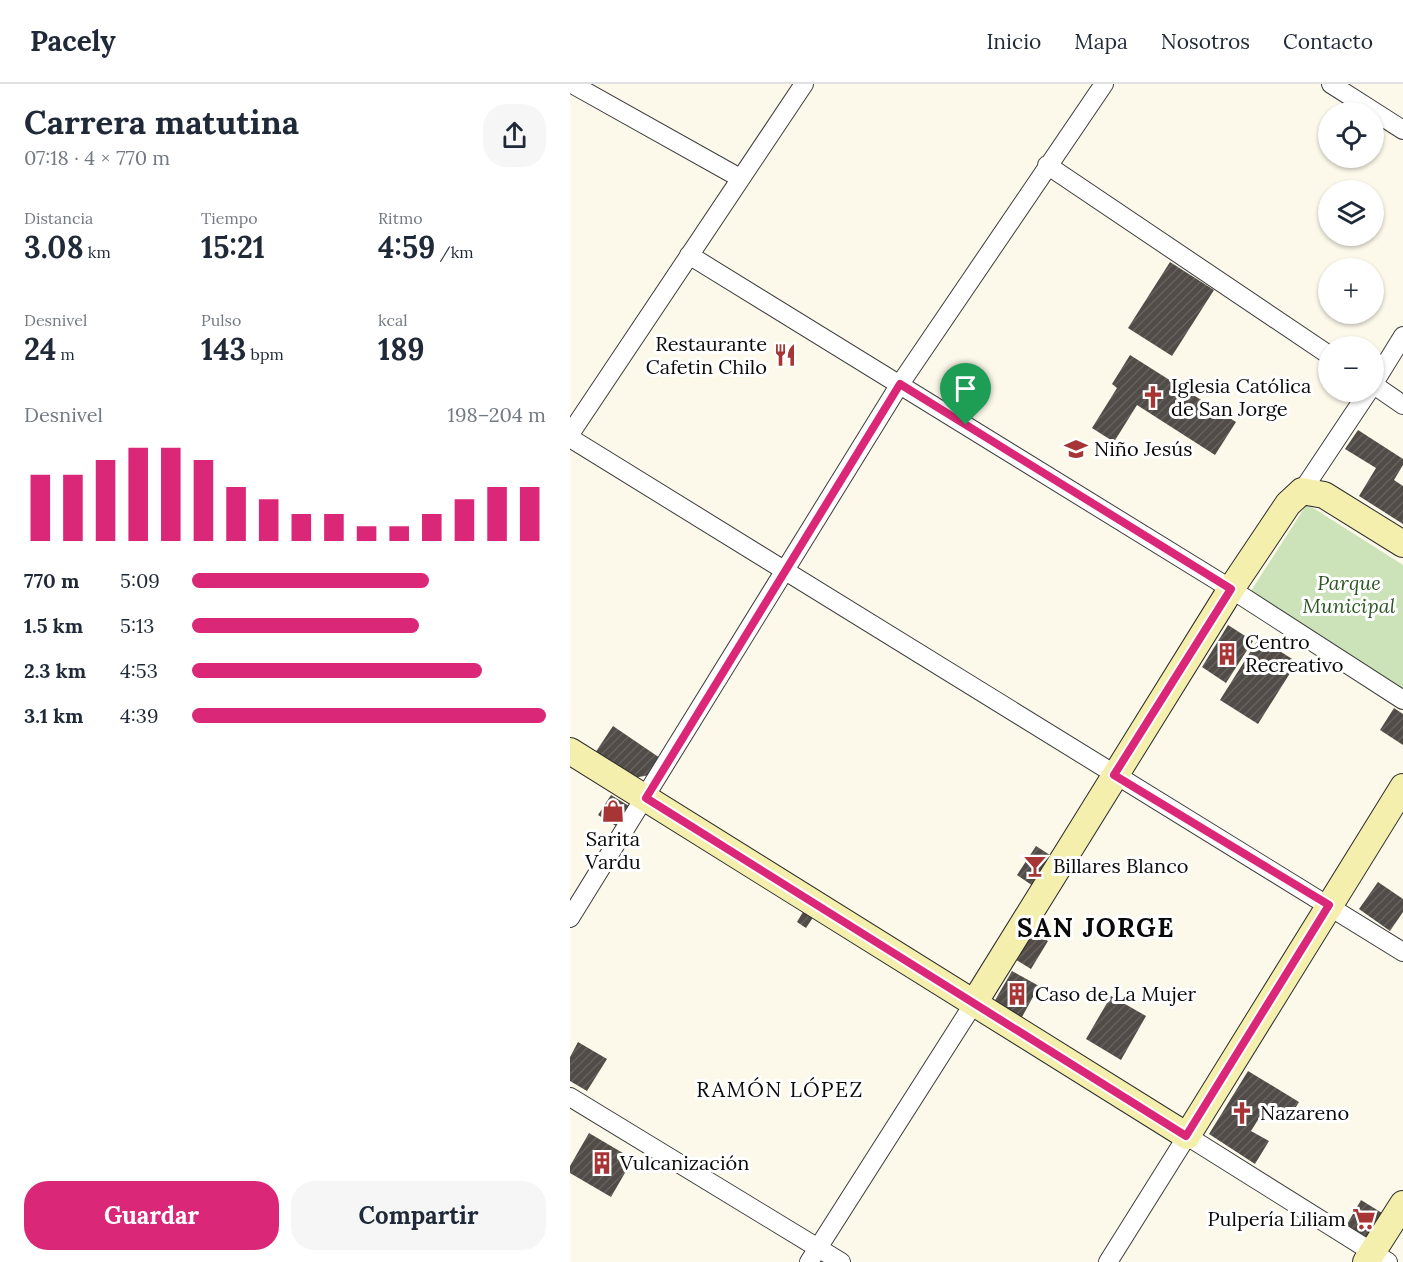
<!DOCTYPE html>
<html lang="es">
<meta charset="utf-8">
<style>
:root{--surface:#fff;--page:#f6f6f7;--text:#1f2937;--muted:#747a83;--line:#e0e1e3;--accent:#db2777}
body{margin:0;font-family:Lora,serif;background:var(--page);color:var(--text);height:100vh;display:flex;flex-direction:column;font-size:22px;white-space:nowrap}
*{box-sizing:border-box;margin:0}
p{font-size:20px;color:var(--muted)}
.icon{flex:none;width:33px;height:33px;fill:none;stroke:currentColor;stroke-width:2;stroke-linecap:round;stroke-linejoin:round}
.map{position:relative;flex:1;overflow:hidden}
.details{display:flex;flex-direction:column;background:var(--surface);width:570px}
.details>*{flex:none}
.controls{position:absolute;left:748px;top:18px;display:grid;gap:12px}
.controls a{display:grid;place-items:center;width:66px;height:66px;border-radius:50%;background:var(--surface);box-shadow:0 2px 4px #0004;font-size:30px}
.pin{position:absolute;display:grid;place-items:center;width:51px;height:51px;color:#fff;margin:-62px -26px;border-radius:50% 50% 50% 0;rotate:-45deg;box-shadow:0 0 6px #0007}
.pin .icon{rotate:45deg}
.round{display:grid;place-items:center;flex:none;width:63px;height:63px;border-radius:24px;background:var(--page)}
.headline{display:flex;align-items:center;justify-content:space-between;height:102px;padding:0 24px}
h1{font-size:33px;font-weight:700;line-height:45px}
.stats{display:grid;grid-template-columns:repeat(3,1fr);gap:9px;height:102px;padding:6px 24px}
.stats div{display:grid;align-content:center}
.stats b{font-size:30px;font-weight:700}
.stats small{font-size:16px;font-weight:400}
.stats p{font-size:16px}
.chart{height:168px;padding:12px 24px}
.chart p{display:flex;justify-content:space-between}
.chart svg{width:100%;height:108px;margin-top:6px;stroke:var(--accent);stroke-width:6}
.primary-button{display:flex;gap:12px;margin-top:auto;padding:12px 24px}
.primary-button a{flex:1;height:69px;border-radius:24px;background:var(--accent);color:#fff;font-size:24px;font-weight:700;line-height:69px;text-align:center}
.primary-button a+a{background:var(--page);color:var(--text)}
ul{padding:0 24px;list-style:none;font-size:20px}
li{display:grid;grid-template-columns:96px 72px 1fr;align-items:center;height:45px}
li i{height:15px;border-radius:8px;background:var(--accent)}
header{display:flex;align-items:center;gap:36px;box-sizing:border-box;height:84px;padding:0 30px;background:var(--surface);border-bottom:2px solid var(--line)}
header strong{font-size:28px}
nav{display:flex;gap:33px;margin-inline-start:auto;font-size:21px}
main{display:flex;flex:1;min-height:0}
.map>svg:first-child{display:block}
</style>
<header>
<strong>Pacely</strong>
<nav><a>Inicio</a><a>Mapa</a><a>Nosotros</a><a>Contacto</a></nav>
</header>
<main>
<section class="details">
<div class="headline"><div><h1>Carrera matutina</h1><p>07:18 · 4 × 770 m</p></div><a class="round"><svg class="icon" aria-label="share" viewBox="0 0 24 24"><path d="M12 15V3M7 8l5-5 5 5M5 13v7h14v-7"/></svg></a></div>
<div class="stats">
<div><p>Distancia</p><b>3.08<small> km</small></b></div>
<div><p>Tiempo</p><b>15:21</b></div>
<div><p>Ritmo</p><b>4:59<small> /km</small></b></div>
</div>
<div class="stats">
<div><p>Desnivel</p><b>24<small> m</small></b></div>
<div><p>Pulso</p><b>143<small> bpm</small></b></div>
<div><p>kcal</p><b>189</b></div>
</div>
<div class="chart"><p><span>Desnivel</span>198–204 m</p>
<svg viewBox="0 0 160 44" preserveAspectRatio="none"><path d="M5 44V17M15 44V17M25 44V11M35 44V6M45 44V6M55 44V11M65 44V22M75 44V27M85 44V33M95 44V33M105 44V38M115 44V38M125 44V33M135 44V27M145 44V22M155 44V22"/></svg>
</div>
<ul>
<li><b>770 m</b>5:09<i style="width:67%"></i></li>
<li><b>1.5 km</b>5:13<i style="width:64%"></i></li>
<li><b>2.3 km</b>4:53<i style="width:82%"></i></li>
<li><b>3.1 km</b>4:39<i style="width:100%"></i></li>
</ul>
<div class="primary-button"><a>Guardar</a><a>Compartir</a></div>
</section>
<div class="map">
<svg width="833" height="1178" viewBox="0 0 833 1178">
<defs>
<pattern id="building-hatch" width="6" height="6" patternUnits="userSpaceOnUse" patternTransform="scale(1.5)"><rect width="6" height="6" fill="#514c48"/><path d="M-1 1l2-2M0 6l6-6M5 7l2-2" fill="none" stroke="#65615e"/></pattern>
</defs>
<rect width="100%" height="100%" fill="#fcf9ea"/>
<!-- park -->
<path fill="#cce2b8" d="M737,420L833,481V608L679,510Z"/>
<!-- building -->
<path fill="url(#building-hatch)" d="M600,178L644,206L602,272L558,244Z
M560,271L666,338L645,371L567,321L544,358L522,344L547,304L542,300Z
M788,346L833,375V381L824,396L833,402V440L789,412L806,384L775,365Z
M658,541L683,557L656,599L632,583Z
M689,554L727,578L688,640L650,616Z
M824,624L833,630V661L810,646Z
M43,642L90,674L80,691L63,694L25,669Z
M41,711L59,722L46,742L28,731Z
M466,762L483,773L463,802L447,791Z
M808,798L833,815V828L820,847L789,825Z
M234,826L244,832L236,844L227,838Z
M462,847L478,857L461,885L445,875Z
M442,887L469,902L452,933L424,918Z
M541,912L576,932L551,976L516,955Z
M8,958L37,975L17,1007L0,997V973Z
M678,987L729,1018L718,1036L696,1023L681,1047L699,1057L685,1080L639,1050Z
M19,1049L63,1075L41,1113L0,1089V1082Z
M791,1116L812,1129L797,1155L776,1142Z"/>
<g fill="none" stroke-linecap="round" stroke-linejoin="round">
<!-- street casing -->
<g stroke="#3d3d3d" stroke-width="20">
<path id="street" d="M2,0L170,94
M761,0L833,46
M477,81L759,271
M119,171L661,505L833,616
M804,299L833,252
M804,301L833,321
M0,350L234,0
M0,354L833,868
M732,407L798,308
M0,834L330,300L534,0
M0,1013L271,1178
M239,1178L404,919
M538,1178L617,1052L818,1178"/>
</g>
<!-- secondary casing -->
<g stroke="#2c2c2c" stroke-width="28">
<path id="secondary" d="M0,667L617,1052L833,703
M404,919L661,505L718,420L732,407L754,411L833,460
M796,1178L833,1120"/>
</g>
<!-- street -->
<use href="#street" stroke="#fff" stroke-width="18"/>
<!-- secondary -->
<use href="#secondary" stroke="#f4efad" stroke-width="26"/>
</g>
<g fill="none" stroke-linecap="round" stroke-linejoin="round">
<!-- route casing -->
<g stroke="#fff" stroke-width="12">
<path id="route" d="M330,300L661,505L544,691L759,821L616,1052L76,714Z"/>
</g>
<!-- route -->
<use href="#route" stroke="#db2777" stroke-width="8"/>
</g>
<!-- icons -->
<defs>
<g id="restaurant-bare" transform="scale(1.8)"><path d="M-5-6h1v4h1v-4h1v4h1v-4h1v5L-1.5 .5V6h-2V.5L-5-1ZM5-6V6H3V1.5H1.5Q1.5-4 5-6Z" fill="#a73536" stroke="#fff" stroke-width="2.5" paint-order="stroke"/></g>
<g id="church-bare" transform="scale(1.8)"><path d="M-1.2-6h2.4v3.5h3.3v2.4h-3.3V6h-2.4V-.1h-3.3v-2.4h3.3Z" fill="#a73536" stroke="#fff" stroke-width="2.5" paint-order="stroke"/></g>
<g id="school-bare" transform="scale(1.8)"><path d="M0-5L7-2L0 1L-7-2ZM-4 1L0 2.5L4 1V4Q0 6-4 4Z" fill="#a73536" stroke="#fff" stroke-width="2.5" paint-order="stroke"/></g>
<g id="building-bare" transform="scale(1.8)"><path d="M-4-6H4V6H1V3H-1V6H-4ZM-2.5-4.3h1.7v1.8h-1.7ZM.8-4.3h1.7v1.8H.8ZM-2.5-1h1.7V.8h-1.7ZM.8-1h1.7V.8H.8Z" fill="#a73536" stroke="#fff" stroke-width="2.5" paint-order="stroke"/></g>
<g id="shop-bare" transform="scale(1.8)"><path d="M-5-2.5h2.3a2.7 3.5 0 0 1 5.4 0H5L5.5 6h-11ZM-1.5-2.5h3a1.5 2.3 0 0 0-3 0Z" fill="#a73536" stroke="#fff" stroke-width="2.5" paint-order="stroke"/></g>
<g id="bar-bare" transform="scale(1.8)"><path d="M-6-5H6L.8 .8V4.5H3.5V6h-7V4.5H-.8V.8Z" fill="#a73536" stroke="#fff" stroke-width="2.5" paint-order="stroke"/></g>
<g id="supermarket-bare" transform="scale(1.8)"><path d="M-6-5.5h2.5l.6 2H6L4.5 2H-2.5L-4.4-4H-6ZM-1.5 3.2a1.3 1.3 0 1 0 .1 0ZM3 3.2a1.3 1.3 0 1 0 .1 0Z" fill="#a73536" stroke="#fff" stroke-width="2.5" paint-order="stroke"/></g>
</defs>
<g fill-rule="evenodd">
<use href="#restaurant-bare" x="215" y="271"/>
<use href="#church-bare" x="583" y="313"/>
<use href="#school-bare" x="506" y="365"/>
<use href="#building-bare" x="657" y="570"/>
<use href="#shop-bare" x="43" y="727"/>
<use href="#bar-bare" x="465" y="782"/>
<use href="#building-bare" x="447" y="910"/>
<use href="#church-bare" x="672" y="1029"/>
<use href="#building-bare" x="32" y="1079"/>
<use href="#supermarket-bare" x="794" y="1135"/>
</g>
<g text-anchor="middle" stroke-width="6" stroke-linejoin="round" paint-order="stroke">
<!-- poi labels -->
<g font-size="20" fill="#0a0a0a" stroke="#fff" text-anchor="start">
<text x="197" y="267" text-anchor="end">Restaurante<tspan x="197" dy="23">Cafetin Chilo</tspan></text>
<text x="601" y="309">Iglesia Católica<tspan x="601" dy="23">de San Jorge</tspan></text>
<text x="524" y="372">Niño Jesús</text>
<text x="675" y="565">Centro<tspan x="675" dy="23">Recreativo</tspan></text>
<text x="43" y="762" text-anchor="middle">Sarita<tspan x="43" dy="23">Vardu</tspan></text>
<text x="483" y="789">Billares Blanco</text>
<text x="465" y="917">Caso de La Mujer</text>
<text x="690" y="1036">Nazareno</text>
<text x="50" y="1086">Vulcanización</text>
<text x="776" y="1142" text-anchor="end">Pulpería Liliam</text>
</g>
<!-- park labels -->
<g font-size="20" font-style="italic" fill="#2d5824" stroke="#fff">
<text x="779" y="506">Parque<tspan x="779" dy="23">Municipal</tspan></text>
</g>
<!-- neighbourhood labels -->
<g font-size="21" letter-spacing="1.5" fill="#0a0a0a" stroke="#fff">
<text x="210" y="1013">RAMÓN LÓPEZ</text>
</g>
<!-- district labels -->
<g font-size="26" font-weight="bold" letter-spacing="1.5" fill="#0a0a0a" stroke="#fff">
<text x="526" y="853">SAN JORGE</text>
</g>
</g>
</svg>
<div class="controls">
<a><svg class="icon" aria-label="locate" viewBox="0 0 24 24"><circle cx="12" cy="12" r="6"/><path d="M12 2v4M12 18v4M2 12h4M18 12h4"/></svg></a>
<a><svg class="icon" aria-label="layers" viewBox="0 0 24 24"><path d="M12 4l9 5-9 5-9-5zM3 14l9 5 9-5"/></svg></a>
<a>+</a>
<a>−</a>
</div>
<div class="pin" style="left:396px;top:341px;background:#1e9e55"><svg class="icon" aria-label="arrive" viewBox="0 0 24 24"><path d="M6 21V4h12l-3 4 3 4H6"/></svg></div>
</div>
</main>
